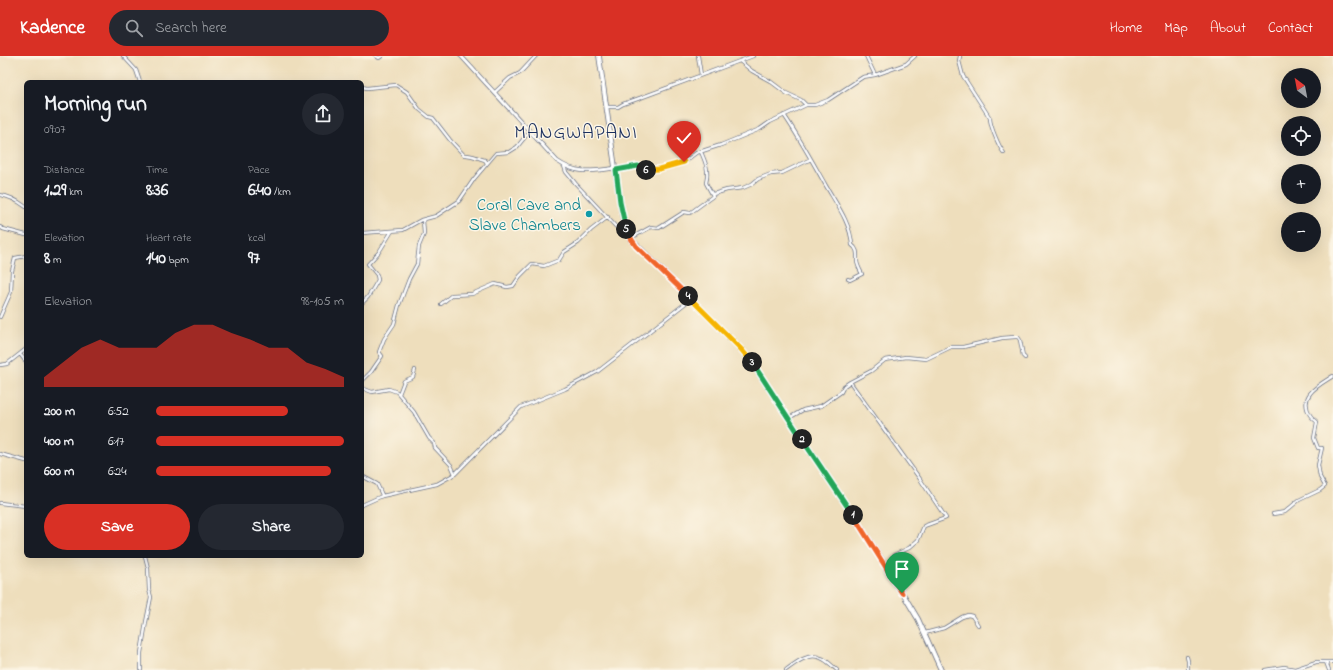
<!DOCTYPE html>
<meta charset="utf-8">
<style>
:root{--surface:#171b24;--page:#242831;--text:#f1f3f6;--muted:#9ea1a6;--accent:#d93025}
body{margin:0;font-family:"Indie Flower",sans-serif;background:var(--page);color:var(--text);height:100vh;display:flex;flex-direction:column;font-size:15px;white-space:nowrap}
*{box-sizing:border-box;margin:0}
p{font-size:13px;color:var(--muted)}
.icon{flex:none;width:22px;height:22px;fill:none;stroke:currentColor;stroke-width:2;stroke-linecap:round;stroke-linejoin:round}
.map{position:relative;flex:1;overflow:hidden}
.details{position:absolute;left:24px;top:24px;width:340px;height:478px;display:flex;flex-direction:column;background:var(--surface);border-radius:6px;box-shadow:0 4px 16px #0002}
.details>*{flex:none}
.needle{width:26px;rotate:328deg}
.fabs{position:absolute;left:1281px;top:12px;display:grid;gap:8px}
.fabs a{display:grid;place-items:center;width:40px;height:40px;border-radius:50%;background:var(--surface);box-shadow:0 4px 16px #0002;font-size:20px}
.pin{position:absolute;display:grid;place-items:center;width:34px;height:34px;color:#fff;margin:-41px -17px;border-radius:50% 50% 50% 0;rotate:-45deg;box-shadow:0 0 4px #0007}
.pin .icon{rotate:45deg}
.km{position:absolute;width:20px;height:20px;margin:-10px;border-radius:50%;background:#222;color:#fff;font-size:11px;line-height:20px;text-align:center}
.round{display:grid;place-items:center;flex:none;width:42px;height:42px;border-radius:21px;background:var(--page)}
.head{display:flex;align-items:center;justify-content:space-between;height:68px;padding:0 20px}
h1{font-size:22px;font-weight:700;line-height:30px}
.figures{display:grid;grid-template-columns:repeat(3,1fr);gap:6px;height:68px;padding:4px 20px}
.figures div{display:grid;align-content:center}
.figures b{font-size:17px;font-weight:700}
.figures small{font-size:11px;font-weight:400}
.figures p{font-size:11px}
.chart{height:112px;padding:8px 20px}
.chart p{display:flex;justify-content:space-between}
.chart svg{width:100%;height:72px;margin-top:4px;fill:var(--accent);opacity:.7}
.action{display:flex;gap:8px;margin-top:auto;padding:8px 20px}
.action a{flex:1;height:46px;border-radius:24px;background:var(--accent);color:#fff;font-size:16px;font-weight:700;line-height:46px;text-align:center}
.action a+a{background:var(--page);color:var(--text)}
ul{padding:0 20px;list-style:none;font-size:13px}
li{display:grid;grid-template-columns:64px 48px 1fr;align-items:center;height:30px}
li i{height:10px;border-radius:5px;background:var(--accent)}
header{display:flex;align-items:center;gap:24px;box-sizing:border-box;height:56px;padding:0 20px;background:var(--accent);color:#fff}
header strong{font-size:19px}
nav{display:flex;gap:22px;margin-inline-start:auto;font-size:14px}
.search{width:280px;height:36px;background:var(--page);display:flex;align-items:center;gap:10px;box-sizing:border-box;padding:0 14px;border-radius:22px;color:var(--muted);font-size:15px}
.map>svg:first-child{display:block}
</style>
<header>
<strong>Kadence</strong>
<div class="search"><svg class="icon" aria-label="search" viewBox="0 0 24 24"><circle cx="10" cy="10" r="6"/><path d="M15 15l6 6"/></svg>Search here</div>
<nav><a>Home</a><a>Map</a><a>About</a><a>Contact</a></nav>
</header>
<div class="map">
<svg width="1333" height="614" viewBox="0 0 1333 614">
<rect width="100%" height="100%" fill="#fcf5e5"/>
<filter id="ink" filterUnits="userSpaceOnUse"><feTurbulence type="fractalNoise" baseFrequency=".025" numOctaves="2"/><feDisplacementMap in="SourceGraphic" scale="8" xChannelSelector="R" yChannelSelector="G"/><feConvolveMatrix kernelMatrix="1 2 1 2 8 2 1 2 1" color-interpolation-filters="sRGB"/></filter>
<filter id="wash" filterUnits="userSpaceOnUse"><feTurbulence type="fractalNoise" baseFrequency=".012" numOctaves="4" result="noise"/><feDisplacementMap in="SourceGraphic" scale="16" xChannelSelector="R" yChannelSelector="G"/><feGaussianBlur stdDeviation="0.9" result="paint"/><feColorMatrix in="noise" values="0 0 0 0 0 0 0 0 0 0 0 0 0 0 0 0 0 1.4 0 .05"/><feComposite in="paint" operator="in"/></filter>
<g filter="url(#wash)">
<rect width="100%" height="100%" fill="#eedebc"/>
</g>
<g filter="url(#ink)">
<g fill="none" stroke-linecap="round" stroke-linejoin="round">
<!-- minor casing -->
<g stroke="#656c7f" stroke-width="4">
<path id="minor" d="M123,0L136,14L140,26
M376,0L379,2L382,0
M698,0L701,19
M866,0L875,19
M960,0L959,5L963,20L990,62C990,70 999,91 1004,97
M741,6L752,15L770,25L786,37L801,44L806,49
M362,31L367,32L396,29L407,36L419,53L429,61L433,62L450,84L464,99C472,98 477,102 485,104L487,107
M495,36L510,22L520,17L536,0
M607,51H618L623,48L640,42L753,0
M784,59C799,81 812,105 825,128C835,146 851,167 852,189C858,193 857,198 857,205C857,209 860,214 862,218L850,224L848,223
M564,110L566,116L576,128L618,173L622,176H627
M616,114L638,110L647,115L659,113L684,106L696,97L721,89L760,73L770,66L806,49H815L828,44L863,21L875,19L906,8L915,0
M713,138L727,134L743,132L752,128L758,123L771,118L782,117L811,103
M0,139C10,140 18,145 26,151
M0,171L3,173L26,179
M362,177L403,174L421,164L436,160L459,145L474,123L496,97L509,96L517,91L529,76
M631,182L651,171L659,172L684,156L690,157L713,140L706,127C709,115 706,107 701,96
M362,247L368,241L378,224L377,219L368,208L379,196L392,175
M441,248L452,239L472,238L495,228L507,231L513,230L520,220L532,208L544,210L559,204L564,196L578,187L591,174L608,161
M0,261L11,236L12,215L15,202L26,200
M20,298L26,306
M0,309L7,308L26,293
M362,325L371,316L382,300L379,296L384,283L394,268L399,249L409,223L417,208L419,190L424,178L423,164
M850,326L920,423L946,462L924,470L918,484L909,492L896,498L887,510
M362,332L372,336L389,333L397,336L414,356L429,382L434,387L435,392L451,409L455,418
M399,338L404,325L413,321L415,314
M789,362L803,354L821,350L841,336L844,330L850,326L871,315L885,304L906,301L926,303L951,291H963L1002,282L1015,281H1018L1020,284L1023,300L1025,302
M0,398L26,405
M362,420L377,428L382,439
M0,447L26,450
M362,449L382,440L437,428L455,418L521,351L565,333L597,316L691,243
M1273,458L1285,456L1299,444L1320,434L1325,430L1320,421L1318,409L1322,392H1318L1314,382L1317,366C1315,364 1312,362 1310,359C1298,339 1319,329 1333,320
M925,577L944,572L962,561L968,559L972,560L978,569
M1187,601L1188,605V614
M1326,606L1329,614
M141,614V597L146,566L151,541L149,534L148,512L145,500
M786,614C795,607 809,596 821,602C827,604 832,610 837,614
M1265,614L1284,611L1295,613L1316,606H1333"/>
</g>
<!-- tertiary casing -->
<g stroke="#656c7f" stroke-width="4.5">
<path id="tertiary" d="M461,0L557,105C577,119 593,115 616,112"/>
</g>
<!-- primary casing -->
<g stroke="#656c7f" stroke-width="5.5">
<path id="primary" d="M599,0L620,146L624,170L632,184L740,292L750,304L887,511L918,563L941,614"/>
</g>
<!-- minor -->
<use href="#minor" stroke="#fff" stroke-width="2.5"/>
<!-- tertiary -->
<use href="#tertiary" stroke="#fff" stroke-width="3"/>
<!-- primary -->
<use href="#primary" stroke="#fff" stroke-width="4"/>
</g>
</g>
<g fill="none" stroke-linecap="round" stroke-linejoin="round" filter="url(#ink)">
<!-- split-1 casing -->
<g stroke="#fff" stroke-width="8">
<path id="split-1" d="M853,459L902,537"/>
</g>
<!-- split-2 casing -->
<g stroke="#fff" stroke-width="8">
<path id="split-2" d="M802,383L853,459"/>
</g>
<!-- split-3 casing -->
<g stroke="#fff" stroke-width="8">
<path id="split-3" d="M752,306L802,383"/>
</g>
<!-- split-4 casing -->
<g stroke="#fff" stroke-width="8">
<path id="split-4" d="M688,240L740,292L752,306"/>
</g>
<!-- split-5 casing -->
<g stroke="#fff" stroke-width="8">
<path id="split-5" d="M626,173L632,184L636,190L688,240"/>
</g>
<!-- split-6 casing -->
<g stroke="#fff" stroke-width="8">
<path id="split-6" d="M626,173L620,146L616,114L638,110L646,114"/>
</g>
<!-- split-7 casing -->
<g stroke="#fff" stroke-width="8">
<path id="split-7" d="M646,114L659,113L684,106"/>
</g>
<!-- split-1 -->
<use href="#split-1" stroke="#f0652b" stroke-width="5"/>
<!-- split-2 -->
<use href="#split-2" stroke="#22a559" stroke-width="5"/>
<!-- split-3 -->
<use href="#split-3" stroke="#22a559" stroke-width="5"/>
<!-- split-4 -->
<use href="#split-4" stroke="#f5b400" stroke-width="5"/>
<!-- split-5 -->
<use href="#split-5" stroke="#f0652b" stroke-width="5"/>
<!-- split-6 -->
<use href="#split-6" stroke="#22a559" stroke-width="5"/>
<!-- split-7 -->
<use href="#split-7" stroke="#f5b400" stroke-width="5"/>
</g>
<!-- markers -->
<circle fill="#0f9aa8" stroke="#fcf5e5" stroke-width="1.5" cx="589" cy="158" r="4"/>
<g text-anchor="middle" stroke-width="3" stroke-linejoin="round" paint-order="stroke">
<!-- culture labels -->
<g font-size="17" fill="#0d838f" stroke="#fcf5e5" text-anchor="end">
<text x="581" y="154">Coral Cave and<tspan x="581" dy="20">Slave Chambers</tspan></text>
</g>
<!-- quarter labels -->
<g font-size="19" letter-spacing="1" fill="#1b2f5e" stroke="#fcf5e5">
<text x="576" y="82">MANGWAPANI</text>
</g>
</g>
</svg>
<div class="fabs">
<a><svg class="needle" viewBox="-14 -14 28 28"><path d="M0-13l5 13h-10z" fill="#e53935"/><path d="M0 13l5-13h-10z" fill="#9ea1a6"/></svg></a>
<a><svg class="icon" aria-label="locate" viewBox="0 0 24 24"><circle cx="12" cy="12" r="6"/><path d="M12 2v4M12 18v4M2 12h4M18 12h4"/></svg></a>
<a>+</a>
<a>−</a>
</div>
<div class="pin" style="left:902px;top:537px;background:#1e9e55"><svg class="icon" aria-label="arrive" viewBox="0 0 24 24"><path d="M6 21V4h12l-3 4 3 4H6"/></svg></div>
<div class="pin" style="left:684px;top:106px;background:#d93025"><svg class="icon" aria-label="check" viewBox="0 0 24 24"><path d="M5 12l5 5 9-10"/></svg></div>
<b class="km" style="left:853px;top:459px">1</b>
<b class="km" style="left:802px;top:383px">2</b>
<b class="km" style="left:752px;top:306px">3</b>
<b class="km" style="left:688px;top:240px">4</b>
<b class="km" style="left:626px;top:173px">5</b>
<b class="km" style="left:646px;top:114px">6</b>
<section class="details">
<div class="head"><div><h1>Morning run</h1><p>09:07</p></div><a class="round"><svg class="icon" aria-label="share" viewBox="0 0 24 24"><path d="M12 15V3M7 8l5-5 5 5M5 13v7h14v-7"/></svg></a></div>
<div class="figures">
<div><p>Distance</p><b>1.29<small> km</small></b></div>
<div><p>Time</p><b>8:36</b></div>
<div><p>Pace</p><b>6:40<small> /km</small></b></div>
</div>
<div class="figures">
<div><p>Elevation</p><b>8<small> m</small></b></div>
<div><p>Heart rate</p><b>140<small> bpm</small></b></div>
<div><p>kcal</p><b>97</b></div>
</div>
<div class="chart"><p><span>Elevation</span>98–105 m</p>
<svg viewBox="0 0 160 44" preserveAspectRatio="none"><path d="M0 44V38L10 29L20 20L30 15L40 20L50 20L60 20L70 11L80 6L90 6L100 11L110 15L120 20L130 20L140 29L150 33L160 38V44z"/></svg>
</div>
<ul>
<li><b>200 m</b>6:52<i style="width:70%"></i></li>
<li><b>400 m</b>6:17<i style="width:100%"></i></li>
<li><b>600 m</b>6:24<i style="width:93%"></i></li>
</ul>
<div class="action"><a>Save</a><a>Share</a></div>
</section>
</div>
